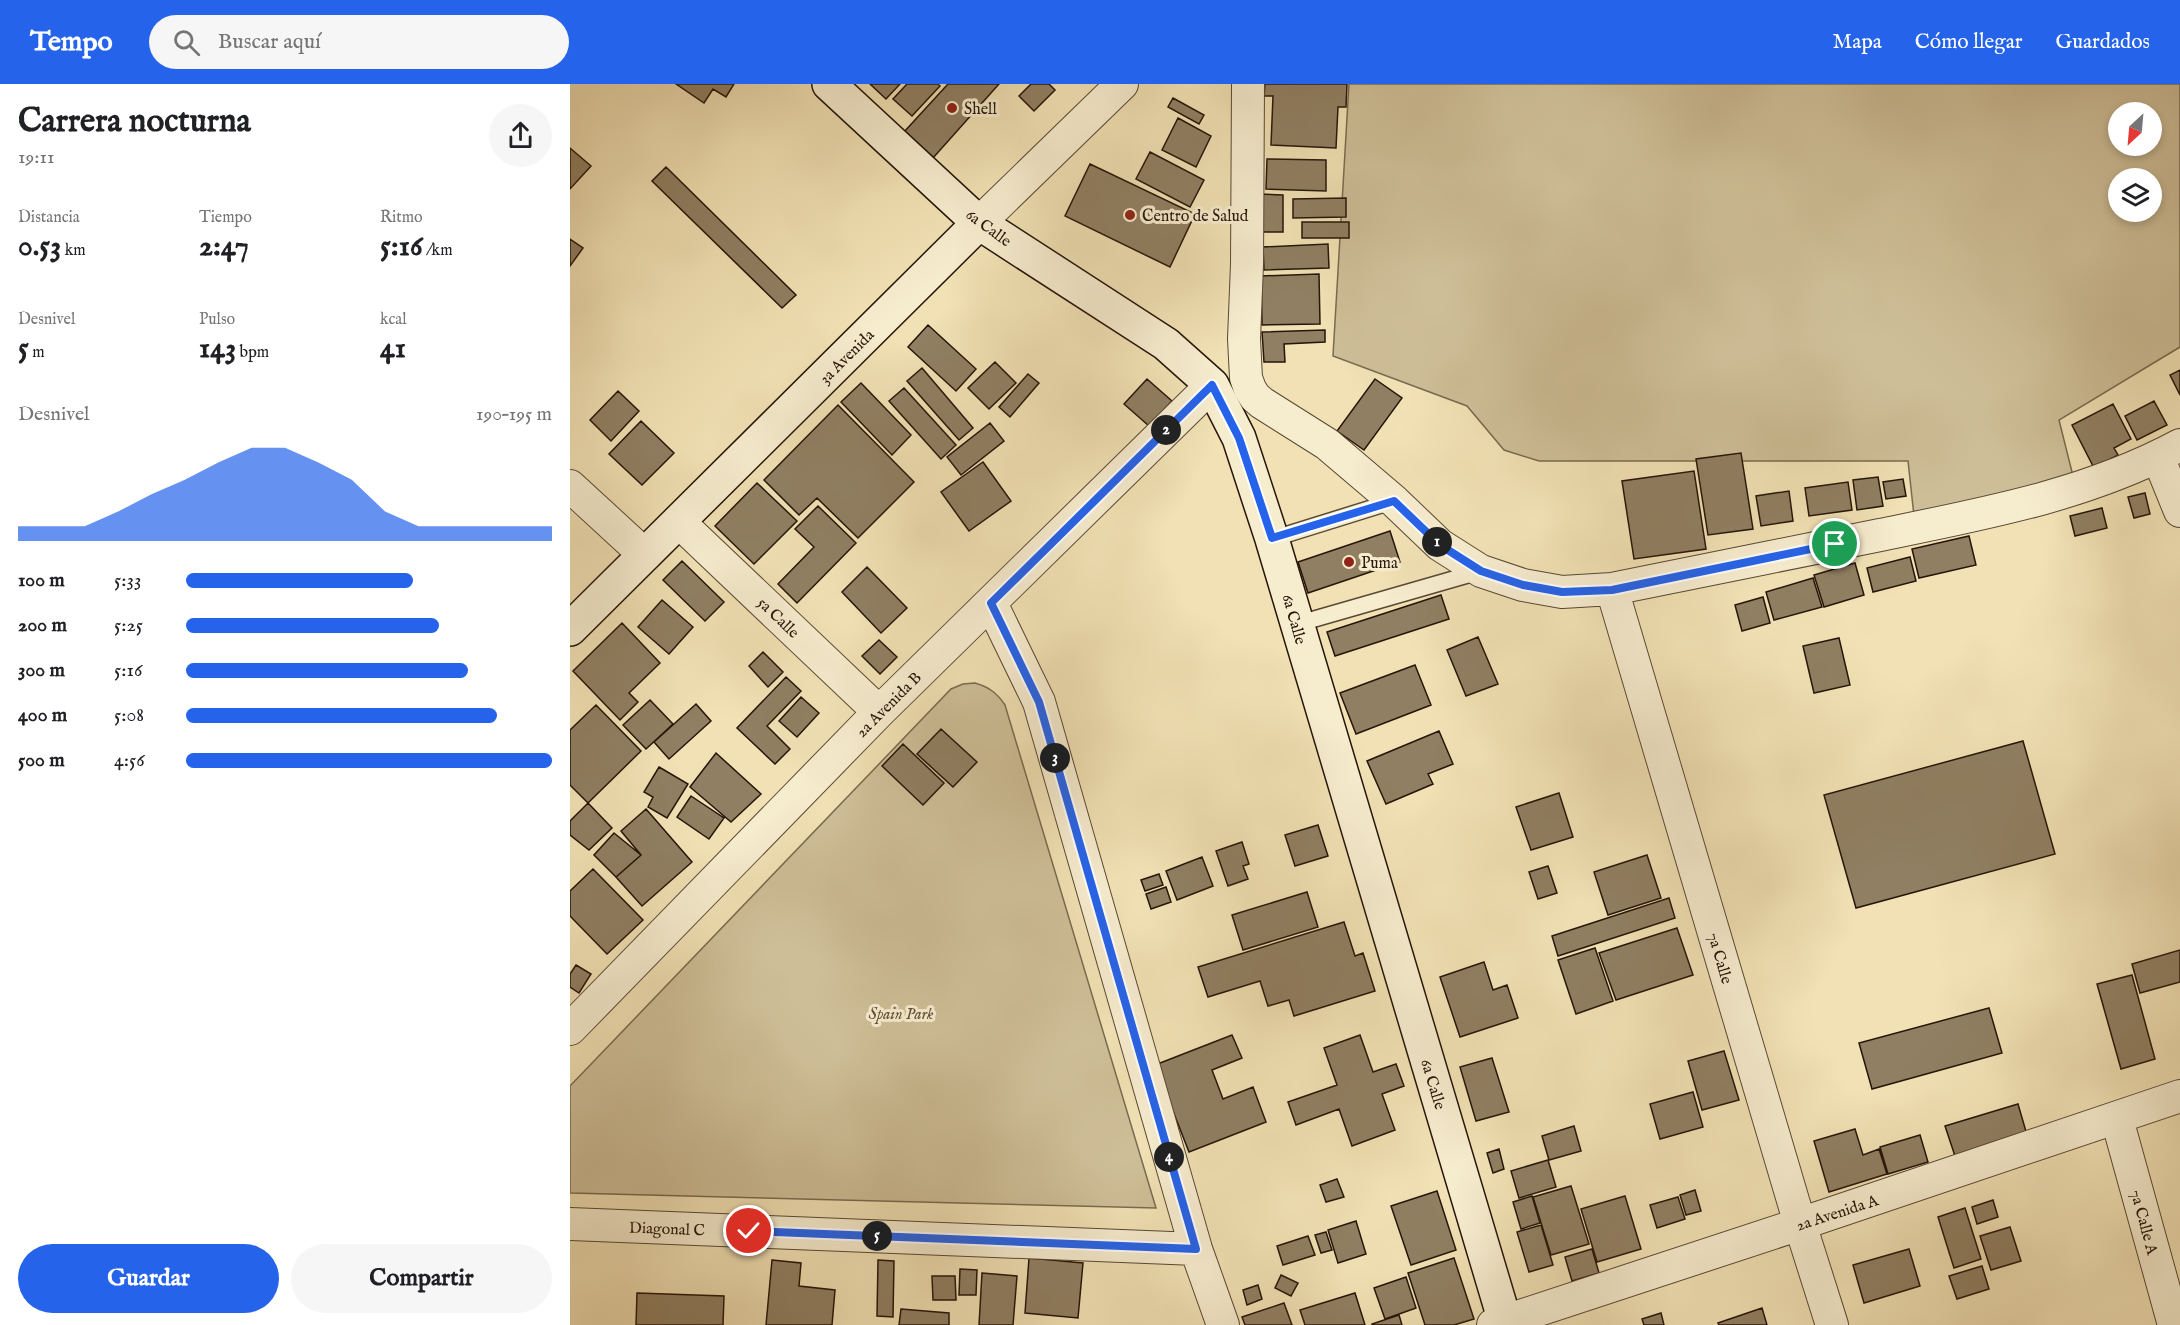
<!DOCTYPE html>
<html lang="es">
<meta charset="utf-8">
<style>
:root{--surface:#fff;--page:#f6f6f6;--text:#202124;--muted:#757577;--accent:#2563eb}
body{margin:0;font-family:"IM FELL English",serif;background:var(--page);color:var(--text);height:100vh;display:flex;flex-direction:column;font-size:22px;white-space:nowrap}
*{box-sizing:border-box;margin:0}
p{font-size:20px;color:var(--muted)}
.icon{flex:none;width:33px;height:33px;fill:none;stroke:currentColor;stroke-width:2;stroke-linecap:round;stroke-linejoin:round}
.map{position:relative;flex:1;overflow:hidden}
.drawer{display:flex;flex-direction:column;background:var(--surface);width:570px}
.drawer>*{flex:none}
.needle{width:39px;rotate:206deg}
.tools{position:absolute;left:1538px;top:18px;display:grid;gap:12px}
.tools a{display:grid;place-items:center;width:54px;height:54px;border-radius:50%;background:var(--surface);box-shadow:0 3px 9px #0003;font-size:30px}
.pin{position:absolute;display:grid;place-items:center;width:51px;height:51px;color:#fff;margin:-26px;border:3px solid #fff;border-radius:50%;box-shadow:0 2px 6px #0007}
.km{position:absolute;width:30px;height:30px;margin:-15px;border-radius:50%;background:#222;color:#fff;font-size:16px;line-height:30px;text-align:center}
.round{display:grid;place-items:center;flex:none;width:63px;height:63px;border-radius:32px;background:var(--page)}
.headline{display:flex;align-items:center;justify-content:space-between;height:102px;padding:0 18px}
h1{font-size:33px;font-weight:700;line-height:45px}
.metrics{display:grid;grid-template-columns:repeat(3,1fr);gap:9px;height:102px;padding:6px 18px}
.metrics div{display:grid;align-content:center}
.metrics b{font-size:30px;font-weight:700}
.metrics small{font-size:16px;font-weight:400}
.metrics p{font-size:16px}
.chart{height:168px;padding:12px 18px}
.chart p{display:flex;justify-content:space-between}
.chart svg{width:100%;height:108px;margin-top:6px;fill:var(--accent);opacity:.7}
.action{display:flex;gap:12px;margin-top:auto;padding:12px 18px}
.action a{flex:1;height:69px;border-radius:36px;background:var(--accent);color:#fff;font-size:24px;font-weight:700;line-height:69px;text-align:center}
.action a+a{background:var(--page);color:var(--text)}
ul{padding:0 18px;list-style:none;font-size:20px}
li{display:grid;grid-template-columns:96px 72px 1fr;align-items:center;height:45px}
li i{height:15px;border-radius:8px;background:var(--accent)}
header{display:flex;align-items:center;gap:36px;box-sizing:border-box;height:84px;padding:0 30px;background:var(--accent);color:#fff}
header strong{font-size:28px}
nav{display:flex;gap:33px;margin-inline-start:auto;font-size:21px}
.search{width:420px;height:54px;background:var(--page);display:flex;align-items:center;gap:15px;box-sizing:border-box;padding:0 21px;border-radius:33px;color:var(--muted);font-size:22px}
main{display:flex;flex:1;min-height:0}
.map>svg:first-child{display:block}
</style>
<header>
<strong>Tempo</strong>
<div class="search"><svg class="icon" aria-label="search" viewBox="0 0 24 24"><circle cx="10" cy="10" r="6"/><path d="M15 15l6 6"/></svg>Buscar aquí</div>
<nav><a>Mapa</a><a>Cómo llegar</a><a>Guardados</a></nav>
</header>
<main>
<section class="drawer">
<div class="headline"><div><h1>Carrera nocturna</h1><p>19:11</p></div><a class="round"><svg class="icon" aria-label="share" viewBox="0 0 24 24"><path d="M12 15V3M7 8l5-5 5 5M5 13v7h14v-7"/></svg></a></div>
<div class="metrics">
<div><p>Distancia</p><b>0.53<small> km</small></b></div>
<div><p>Tiempo</p><b>2:47</b></div>
<div><p>Ritmo</p><b>5:16<small> /km</small></b></div>
</div>
<div class="metrics">
<div><p>Desnivel</p><b>5<small> m</small></b></div>
<div><p>Pulso</p><b>143<small> bpm</small></b></div>
<div><p>kcal</p><b>41</b></div>
</div>
<div class="chart"><p><span>Desnivel</span>190–195 m</p>
<svg viewBox="0 0 160 44" preserveAspectRatio="none"><path d="M0 44V38L10 38L20 38L30 32L40 25L50 19L60 12L70 6L80 6L90 12L100 19L110 32L120 38L130 38L140 38L150 38L160 38V44z"/></svg>
</div>
<ul>
<li><b>100 m</b>5:33<i style="width:62%"></i></li>
<li><b>200 m</b>5:25<i style="width:69%"></i></li>
<li><b>300 m</b>5:16<i style="width:77%"></i></li>
<li><b>400 m</b>5:08<i style="width:85%"></i></li>
<li><b>500 m</b>4:56<i style="width:100%"></i></li>
</ul>
<div class="action"><a>Guardar</a><a>Compartir</a></div>
</section>
<div class="map">
<svg width="1610" height="1241" viewBox="0 0 1610 1241">
<rect width="100%" height="100%" fill="#f1e1b4"/>
<filter id="stains"><feTurbulence type="fractalNoise" baseFrequency=".00333" numOctaves="4"/><feColorMatrix values="0 0 0 0 .2 0 0 0 0 .09 0 0 0 0 .02 0 0 0 .5 -.17"/></filter>
<radialGradient id="worn" r=".72"><stop offset=".6" stop-color="#630" stop-opacity="0"/><stop offset="1" stop-color="#630" stop-opacity=".3"/></radialGradient>
<!-- green -->
<path fill="#cebe97" stroke="#7a6a50" stroke-width="1.5" fill-rule="evenodd" d="M779,0H1610V263L1489,336L1503,392L1344,432L1338,377H969L934,366L897,322L763,272ZM1548,28H1581V62H1548ZM1548,94H1581V128H1548Z
M405,599C419,603 427,609 435,621L586,1124L0,1109V1002L381,605L393,600Z"/>
<!-- building -->
<path fill="#907f62" stroke="#261509" stroke-width="1.5" d="M106,0H164L156,13L143,5L134,19Z
M300,0H330L316,15Z
M337,0H368L370,2L342,32L323,15Z
M378,0H429L363,74L334,48Z
M461,0H479L485,6L464,27L449,12Z
M695,0H777L776,23H768L766,64L701,61L703,12H694Z
M603,14L634,31L629,40L598,23Z
M608,34L641,52L626,83L592,66Z
M0,64L21,82L0,105Z
M580,68L634,96L620,123L566,95Z
M697,75L756,76V107L696,105Z
M520,80L625,130L600,183L495,132Z
M96,83L226,211L212,224L82,97Z
M689,110L713,111V148H689Z
M776,114V133L723,134V115Z
M732,138H779V154H732Z
M0,155L13,164L0,182Z
M758,160L759,184L694,186L693,163Z
M749,190L750,240L692,241L691,192Z
M358,241L406,285L386,307L338,263Z
M755,246V258L714,260L715,278H694L692,248Z
M425,278L446,299L419,325L398,304Z
M352,284L403,344L389,356L337,297Z
M1610,286V311L1600,291Z
M458,290L469,299L440,333L429,323Z
M577,295L602,317L579,342L554,320Z
M805,295L832,314L794,366L767,347Z
M291,299L341,351L322,371L271,318Z
M334,304L386,361L371,375L319,317Z
M48,307L69,327L41,357L20,336Z
M1584,317L1597,341L1567,356L1555,332Z
M1543,320L1561,355L1544,364L1548,371L1524,384L1502,341Z
M268,321L344,398L288,454L247,414L229,431L194,396Z
M71,337L104,369L72,401L39,370Z
M420,339L434,357L391,391L377,373Z
M1171,369L1183,445L1138,451L1126,375Z
M413,378L441,417L399,447L371,408Z
M1124,387L1136,465L1064,475L1052,397Z
M1308,393L1313,422L1287,426L1283,396Z
M1333,395L1336,412L1316,415L1313,398Z
M1278,398L1282,426L1239,432L1235,404Z
M187,399L227,437L184,480L145,442Z
M1219,407L1223,437L1191,442L1186,412Z
M1575,409L1580,430L1564,434L1558,413Z
M248,422L286,459L227,519L208,500L244,463L225,445Z
M1532,424L1537,444L1505,452L1500,432Z
M820,447L830,478L738,509L728,478Z
M1399,452L1406,481L1349,494L1342,465Z
M1340,473L1346,497L1303,508L1297,484Z
M112,477L154,518L135,537L93,496Z
M1285,479L1294,511L1254,523L1244,491Z
M297,483L337,524L311,549L272,508Z
M1243,494L1252,523L1204,536L1196,508Z
M871,511L879,535L765,572L757,548Z
M1193,513L1200,539L1172,547L1165,521Z
M92,516L123,543L99,570L68,543Z
M52,539L90,579L59,609L68,618L50,636L3,587Z
M908,553L928,600L896,612L877,566Z
M1269,554L1280,601L1244,609L1233,562Z
M309,556L327,573L310,590L292,572Z
M193,568L213,588L198,603L179,582Z
M845,581L861,621L786,650L770,609Z
M216,593L231,607L197,642L220,665L205,680L167,644Z
M231,613L249,629L227,653L209,637Z
M80,616L103,640L76,665L53,641Z
M126,620L141,637L99,675L84,658Z
M26,621L71,667L18,719L0,701V646Z
M371,645L407,678L383,703L347,670Z
M869,647L883,680L858,690L863,700L816,720L797,677Z
M1453,657L1485,770L1286,824L1254,711Z
M333,660L374,699L353,721L312,682Z
M146,669L191,710L161,738L120,703Z
M89,683L118,700L97,734L78,723L83,713L74,708Z
M989,709L1003,753L961,766L946,723Z
M121,712L154,734L139,755L107,733Z
M18,719L42,744L19,766L0,751V737Z
M76,725L122,778L72,822L46,793L71,771L51,747Z
M748,741L758,772L725,782L715,751Z
M44,749L71,771L46,793L24,771Z
M672,758L679,780L673,782L678,795L658,802L646,767Z
M1077,771L1091,814L1038,831L1024,788Z
M632,773L643,802L607,816L596,787Z
M978,782L987,809L968,815L959,788Z
M23,785L73,836L37,870L0,832V807Z
M589,790L593,801L575,807L571,796Z
M596,803L601,818L581,825L576,810Z
M737,808L748,843L673,866L662,831Z
M1099,814L1105,834L988,872L982,852Z
M774,838L785,872L793,869L805,907L724,932L719,916L698,922L690,897L638,913L628,883Z
M1107,844L1123,891L1046,916L1029,869Z
M1025,864L1043,917L1006,930L988,876Z
M1610,866V898L1570,909L1562,880Z
M914,878L923,906L937,901L948,934L890,953L870,893Z
M6,881L21,890L9,909L0,903V890Z
M1562,891L1585,975L1551,985L1527,900Z
M1419,924L1432,969L1302,1005L1289,959Z
M662,951L672,974L642,986L653,1015L683,1003L696,1038L619,1068L585,981Z
M790,951L803,988L826,980L834,1002L812,1010L825,1046L782,1062L769,1025L726,1041L718,1018L767,1001L754,964Z
M1154,967L1169,1016L1132,1026L1118,977Z
M922,974L939,1028L906,1037L890,983Z
M1123,1008L1133,1043L1090,1055L1080,1020Z
M1448,1020L1457,1051L1385,1072L1375,1042Z
M1004,1042L1011,1067L979,1076L972,1052Z
M1285,1045L1293,1071L1309,1065L1317,1090L1259,1108L1244,1057Z
M1350,1051L1358,1078L1318,1090L1310,1063Z
M929,1065L934,1085L923,1089L917,1069Z
M978,1076L986,1103L949,1114L941,1087Z
M767,1095L774,1113L756,1118L750,1101Z
M1001,1102L1019,1160L981,1171L963,1113Z
M1125,1106L1131,1127L1116,1131L1110,1111Z
M867,1107L886,1166L841,1181L821,1122Z
M962,1112L970,1139L951,1145L943,1118Z
M1055,1112L1071,1165L1027,1178L1011,1125Z
M1108,1113L1115,1135L1087,1144L1080,1121Z
M1423,1116L1428,1133L1407,1140L1402,1123Z
M1395,1124L1411,1175L1384,1184L1368,1133Z
M786,1137L796,1170L768,1179L758,1146Z
M971,1141L983,1181L959,1188L947,1148Z
M1440,1143L1451,1177L1421,1186L1410,1152Z
M756,1148L762,1166L751,1169L745,1151Z
M738,1152L745,1171L713,1181L707,1162Z
M1022,1165L1029,1189L1002,1197L995,1173Z
M1339,1165L1350,1202L1294,1219L1283,1181Z
M459,1174L513,1179L508,1234L455,1229Z
M884,1174L904,1235L884,1241H855L838,1189Z
M202,1176L231,1179L229,1202L265,1206L262,1241H196Z
M308,1176L324,1177L323,1233L307,1232Z
M1412,1182L1419,1205L1387,1215L1379,1192Z
M390,1185L407,1186L406,1211H389Z
M412,1189L447,1192L443,1241H409Z
M711,1191L728,1199L721,1212L705,1204Z
M362,1192H385L386,1216H363Z
M836,1193L846,1224L815,1235L804,1204Z
M688,1201L692,1215L677,1221L673,1206Z
M67,1209L154,1212L153,1241H66Z
M785,1209L795,1241H735L730,1226Z
M714,1219L722,1241H675L672,1233Z
M1192,1224L1197,1241H1149L1148,1239Z
M331,1225L379,1229V1241H329Z
M1091,1229L1094,1241H1074L1072,1235Z
M829,1231L832,1241H802V1240Z"/>
<g fill="none" stroke-linecap="round" stroke-linejoin="round">
<!-- lane casing -->
<g stroke="#594834" stroke-width="18">
<path id="lane" d="M702,455L824,417
M727,540L908,488"/>
</g>
<!-- street casing -->
<g stroke="#594834" stroke-width="34">
<path id="street" d="M678,0L677,180L674,255L676,294L680,305L685,313L692,319L757,360L824,417L870,461L911,487L953,501L992,508L1042,505C1131,487 1221,469 1310,451C1413,430 1517,411 1610,361
M409,139L552,0
M1588,373L1610,427
M0,402L75,471
M109,438L309,628
M1042,505L1230,1140L1262,1241
M421,519L469,618L626,1165L653,1241
M0,945L309,628L642,301
M1547,1035L1604,1241
M0,1140L626,1165
M923,1241L1230,1140L1610,1012"/>
</g>
<!-- secondary casing -->
<g stroke="#261509" stroke-width="36">
<path id="secondary" d="M259,0L409,139L596,260L642,301L669,354L702,455L936,1241
M0,545L409,139"/>
</g>
<!-- lane -->
<use href="#lane" stroke="#f6ecce" stroke-width="15"/>
<!-- street -->
<use href="#street" stroke="#f6ecce" stroke-width="32"/>
<!-- secondary -->
<use href="#secondary" stroke="#f6ecce" stroke-width="33"/>
</g>
<g fill="none" stroke-linecap="round" stroke-linejoin="round">
<!-- route casing -->
<g stroke="#fff" stroke-width="12">
<path id="route" d="M179,1147L626,1165L469,618L421,519L642,301L669,354L702,454L824,417L870,461L911,487L953,501L992,508L1042,506L1265,460"/>
</g>
<!-- route -->
<use href="#route" stroke="#2563eb" stroke-width="8"/>
</g>
<!-- markers -->
<g fill="#8f2418" stroke="#f6ecce" stroke-width="2">
<circle cx="382" cy="24" r="6"/>
<circle cx="560" cy="131" r="6"/>
<circle cx="779" cy="478" r="6"/>
</g>
<g text-anchor="middle" stroke-width="6" stroke-linejoin="round" paint-order="stroke">
<!-- poi labels -->
<g font-size="16" fill="#261509" stroke="#f6ecce" text-anchor="start">
<text x="394" y="30">Shell</text>
<text x="572" y="137">Centro de Salud</text>
<text x="791" y="484">Puma</text>
</g>
<!-- street labels -->
<g font-size="16" fill="#261509" stroke="#f6ecce">
<text transform="translate(419 143) rotate(36)" y="6">6a Calle</text>
<text transform="translate(276 272) rotate(-45)" y="6">3a Avenida</text>
<text transform="translate(209 533) rotate(44)" y="6">5a Calle</text>
<text transform="translate(725 535) rotate(74)" y="6">6a Calle</text>
<text transform="translate(318 620) rotate(-45)" y="6">2a Avenida B</text>
<text transform="translate(1151 874) rotate(74)" y="6">7a Calle</text>
<text transform="translate(864 1000) rotate(73)" y="6">6a Calle</text>
<text transform="translate(1267 1128) rotate(-18)" y="6">2a Avenida A</text>
<text transform="translate(1575 1138) rotate(75)" y="6">7a Calle A</text>
<text transform="translate(97 1144) rotate(2)" y="6">Diagonal C</text>
</g>
<!-- park labels -->
<g font-size="16" font-style="italic" fill="#61503b" stroke="#f6ecce">
<text x="331" y="935">Spain Park</text>
</g>
</g>
<rect width="100%" height="100%" filter="url(#stains)"/>
<rect width="100%" height="100%" fill="url(#worn)"/>
</svg>
<div class="tools">
<a><svg class="needle" viewBox="-14 -14 28 28"><path d="M0-13l5 13h-10z" fill="#e53935"/><path d="M0 13l5-13h-10z" fill="#757577"/></svg></a>
<a><svg class="icon" aria-label="layers" viewBox="0 0 24 24"><path d="M12 4l9 5-9 5-9-5zM3 14l9 5 9-5"/></svg></a>
</div>
<div class="pin" style="left:1265px;top:460px;background:#1e9e55"><svg class="icon" aria-label="arrive" viewBox="0 0 24 24"><path d="M6 21V4h12l-3 4 3 4H6"/></svg></div>
<div class="pin" style="left:179px;top:1147px;background:#d93025"><svg class="icon" aria-label="check" viewBox="0 0 24 24"><path d="M5 12l5 5 9-10"/></svg></div>
<b class="km" style="left:867px;top:458px">1</b>
<b class="km" style="left:596px;top:346px">2</b>
<b class="km" style="left:485px;top:674px">3</b>
<b class="km" style="left:599px;top:1073px">4</b>
<b class="km" style="left:307px;top:1152px">5</b>
</div>
</main>
